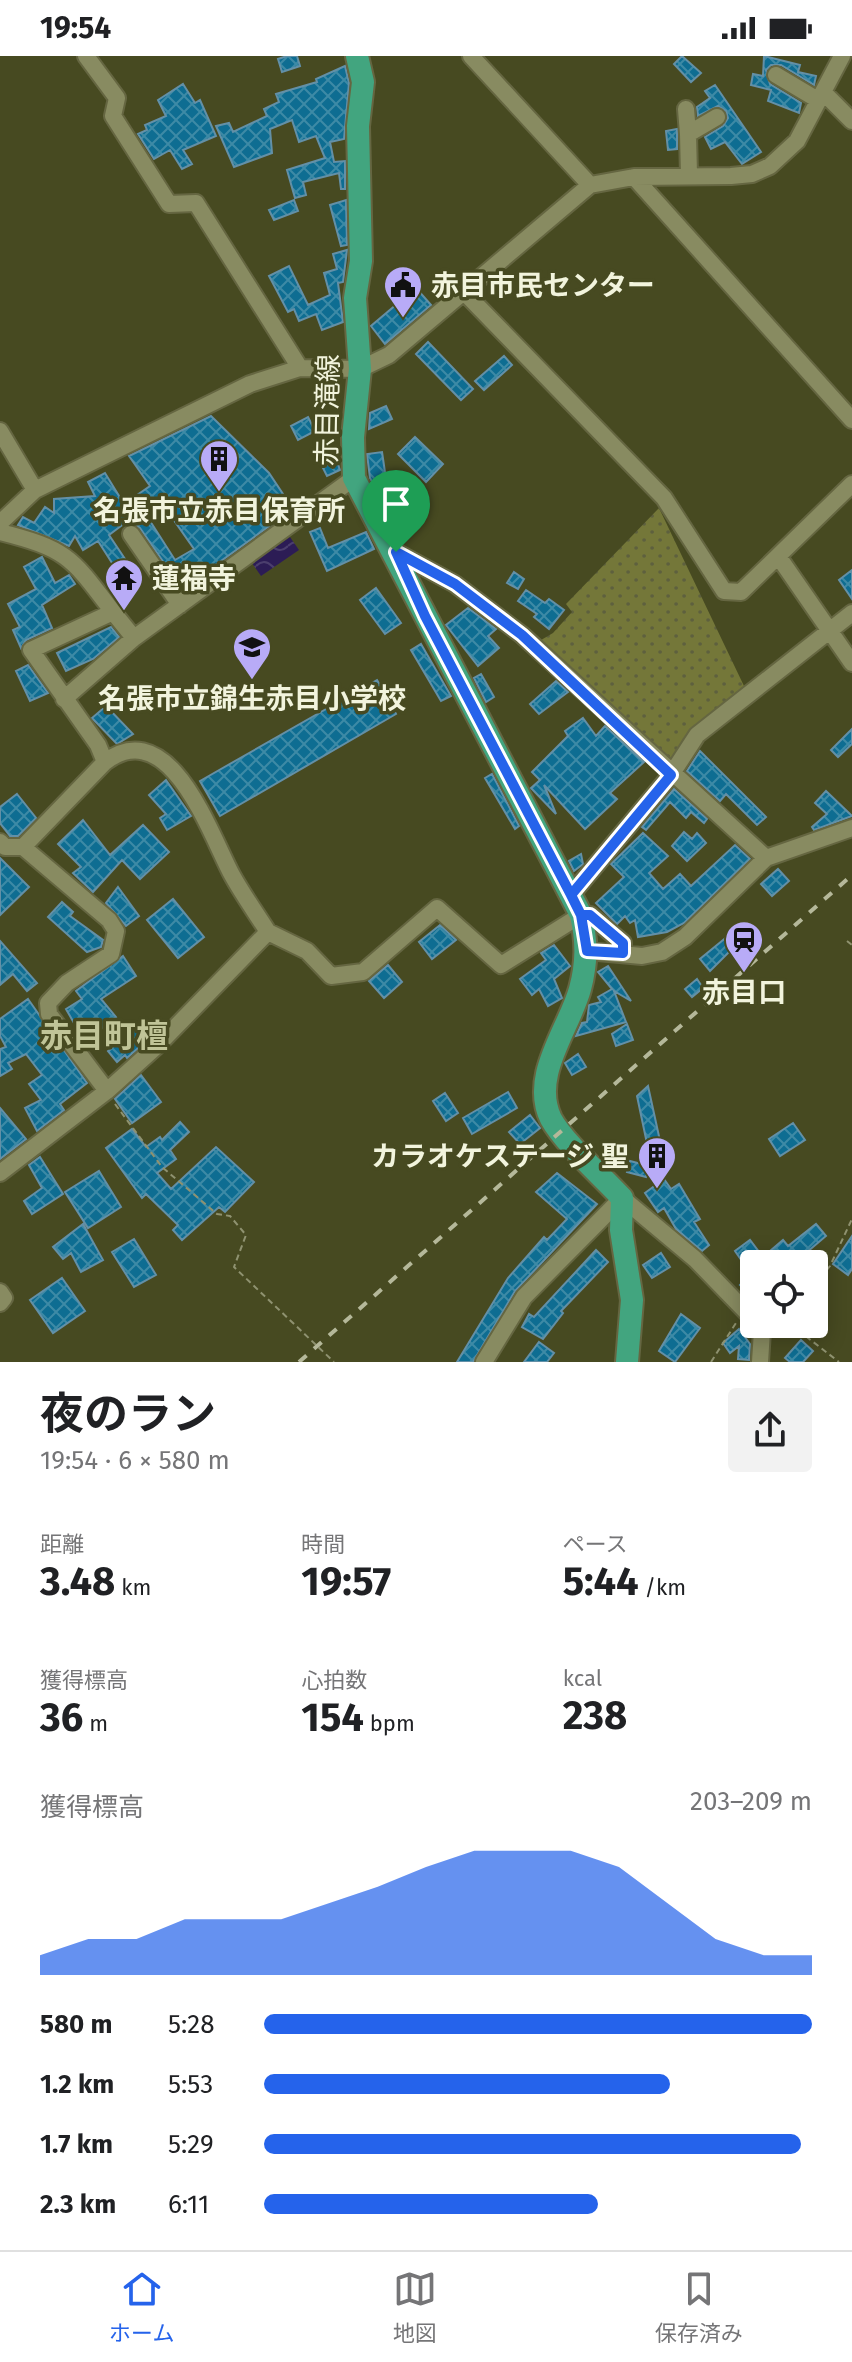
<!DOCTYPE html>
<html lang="ja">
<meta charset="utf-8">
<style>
:root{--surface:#fff;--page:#f2f2f2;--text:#202124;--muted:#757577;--line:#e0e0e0;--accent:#2563eb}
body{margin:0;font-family:"Fira Sans","Noto Sans JP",sans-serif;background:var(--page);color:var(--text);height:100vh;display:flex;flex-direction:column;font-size:30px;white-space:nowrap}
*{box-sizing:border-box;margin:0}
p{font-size:26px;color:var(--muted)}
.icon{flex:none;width:44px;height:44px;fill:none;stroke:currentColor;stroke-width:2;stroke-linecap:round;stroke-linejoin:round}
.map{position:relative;height:1306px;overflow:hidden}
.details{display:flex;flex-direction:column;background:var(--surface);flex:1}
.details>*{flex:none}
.buttons{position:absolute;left:740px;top:1194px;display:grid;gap:16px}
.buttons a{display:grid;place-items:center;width:88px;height:88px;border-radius:8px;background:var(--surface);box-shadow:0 4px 20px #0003;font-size:40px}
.pin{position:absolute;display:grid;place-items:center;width:68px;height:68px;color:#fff;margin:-82px -34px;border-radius:50% 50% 50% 0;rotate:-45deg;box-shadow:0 0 8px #0007}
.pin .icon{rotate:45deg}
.round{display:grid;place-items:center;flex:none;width:84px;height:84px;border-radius:8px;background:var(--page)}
.summary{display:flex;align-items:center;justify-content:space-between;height:136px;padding:0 40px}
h1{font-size:44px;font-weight:700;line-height:60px}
.figures{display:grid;grid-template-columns:repeat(3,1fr);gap:12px;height:136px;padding:8px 40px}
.figures div{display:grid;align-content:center}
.figures b{font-size:40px;font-weight:700}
.figures small{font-size:22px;font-weight:400}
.figures p{font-size:22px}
.chart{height:224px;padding:16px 40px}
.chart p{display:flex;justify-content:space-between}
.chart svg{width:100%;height:144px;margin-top:8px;fill:var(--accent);opacity:.7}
ul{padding:0 40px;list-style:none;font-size:26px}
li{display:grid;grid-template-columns:128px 96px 1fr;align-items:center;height:60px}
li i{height:20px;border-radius:10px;background:var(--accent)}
.status{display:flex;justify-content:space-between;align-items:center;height:56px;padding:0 40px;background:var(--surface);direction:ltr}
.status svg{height:22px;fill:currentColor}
.tab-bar{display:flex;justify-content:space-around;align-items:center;height:112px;border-top:2px solid var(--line);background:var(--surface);font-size:22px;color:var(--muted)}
.tab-bar a{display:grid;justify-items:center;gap:4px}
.tab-bar .current{color:var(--accent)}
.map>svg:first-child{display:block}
</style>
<div class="status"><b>19:54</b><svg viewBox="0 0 49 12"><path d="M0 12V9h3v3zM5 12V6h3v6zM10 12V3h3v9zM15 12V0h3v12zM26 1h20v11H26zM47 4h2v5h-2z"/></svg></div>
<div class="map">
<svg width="852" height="1306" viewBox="0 0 852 1306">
<defs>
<pattern id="grass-dots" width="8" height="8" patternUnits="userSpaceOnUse" patternTransform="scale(2)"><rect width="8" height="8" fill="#747739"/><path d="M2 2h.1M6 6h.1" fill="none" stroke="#5e603e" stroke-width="1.8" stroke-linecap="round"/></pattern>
<pattern id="water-waves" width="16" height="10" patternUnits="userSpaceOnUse" patternTransform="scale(2)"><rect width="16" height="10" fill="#2c1c55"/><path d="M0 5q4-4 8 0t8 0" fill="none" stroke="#4b3e6d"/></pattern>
<pattern id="building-cross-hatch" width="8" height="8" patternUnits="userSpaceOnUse" patternTransform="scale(2)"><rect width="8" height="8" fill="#0e6d92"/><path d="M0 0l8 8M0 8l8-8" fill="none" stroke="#3d8aa6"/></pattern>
</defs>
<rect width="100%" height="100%" fill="#474a21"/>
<!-- grass -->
<path fill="url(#grass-dots)" d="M659,452L744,630L693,672L668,711L536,587L553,577L572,556L566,548Z"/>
<!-- water -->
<path fill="url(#water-waves)" d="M290,481L299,494L261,520L252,507Z"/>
<!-- building -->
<path fill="url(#building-cross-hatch)" stroke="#6390a7" stroke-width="2" fill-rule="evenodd" d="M287,0H297L300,10L282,16L278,3Z
M682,0L701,17L691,26L674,8Z
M764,0L800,9L798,16L816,20L814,29L781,9H771L766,14L770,28L801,47L799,57L768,45L771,34L751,29L753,18L763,20Z
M345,10L349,27L344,83L330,86L334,106L345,105V133H341L339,117L303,126L306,139L295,142L287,114L325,102L316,80L299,86L292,64L270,73L272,97L234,111L216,70L229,67L233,76L267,60L264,53L279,46L276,38L317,26L316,23Z
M183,28L195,47L200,44L216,80L183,94L192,108L182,113L170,94L154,103L138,78L147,74L145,69L166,60L158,44Z
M715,29L761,96L742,108L725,86L711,93L705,81L723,70L728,62L726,55L718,50L698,60L697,51L710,42L705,35Z
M677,73V93L668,94L666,75Z
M294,144L298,155L274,164L269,154Z
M346,144L347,189L341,190L330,149Z
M347,194L343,226L338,227L343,266L322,274L316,258L299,265L294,253L288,256L269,220L289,210L308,249L330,239L324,217L337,213L333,198Z
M416,232L431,249L385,288L371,270Z
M428,286L473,333L461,344L416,298Z
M504,300L512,309L484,334L475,325Z
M386,350L392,363L369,373L370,357Z
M211,360L269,417L293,453L182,533L140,472L129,464L109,479L127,506L116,513L98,485L83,494L75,480L69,490L18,469L23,461L34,467L45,451L54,457V443L95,440L88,426L105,417L124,448L150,430L129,400ZM159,443L194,493L175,504L143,454Z
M308,361L315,375L298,384L291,370Z
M415,381L443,408L426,426L398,398Z
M382,396L386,423L378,424L386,443L382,445L370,422L367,398Z
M335,400L340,414L327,420L320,406Z
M320,472L328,492L366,476L374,493L327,515L310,476Z
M42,501L55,527L69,519L75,528L42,549L52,572L26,584L21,592L13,574L20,571L8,548L36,533L24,511Z
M852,514V543L839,524Z
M514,516L524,523L518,533L507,527Z
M376,532L401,567L385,578L360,544Z
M526,534L545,547L549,543L564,554L549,573L534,561L537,558L518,545Z
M468,552L496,573L488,580L499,592L478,610L446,569Z
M111,571L119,581L93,603L66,615L57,597Z
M421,588L451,640L441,645L411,594Z
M28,609L48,637L30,645L16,615Z
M481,618L494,641L486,646L474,622Z
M377,624L396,658L220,760L200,725Z
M556,625L568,636L539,658L530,648Z
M106,650L133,678L117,688L92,662Z
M583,662L596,680L605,670L644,706L610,737L617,743L585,773L544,729L556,758L531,732L540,724L532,716L568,680L565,675Z
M852,673V688L838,701L831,694Z
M700,695L766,761L757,769L726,738L720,745L687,715Z
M492,718L519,770L515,773L485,722Z
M166,724L191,760L167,774L160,762L166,758L149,739Z
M674,733L707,763L704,767L691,756L686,762L670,746L646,774L642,771Z
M826,735L852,760L814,774L812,771L827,758L815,747Z
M17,738L36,762L18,780H10L0,767V751Z
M83,764L110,799L143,769L169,796L140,823L122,804L93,836L73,817L81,811L58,788Z
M684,776L692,783L697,777L706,787L687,805L672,790Z
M643,777L668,800L649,817L663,833L680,818L691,830L735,789L750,803L684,867L667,876L638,881L635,864L630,867L625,860L617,868L596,847L624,821L611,808Z
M581,798L583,808L574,815L569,805Z
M0,802L29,831L0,859Z
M778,813L789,825L772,840L761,828Z
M118,831L139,860L126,870L106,847Z
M173,843L204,881L178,902L147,864Z
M62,846L73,856L70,860L103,884L101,891L87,896L48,861Z
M440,869L456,884L432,903L419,886Z
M734,875L742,883L710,915L700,903Z
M0,885L37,927L27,935L13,918L0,929Z
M554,889L570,910L554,923L562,942L548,950L539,933L532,939L520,923L546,904L541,897Z
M123,900L136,920L101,943L116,961L92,980L79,964L74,967L66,953L82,943L76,935Z
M388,909L402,926L384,942L369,925Z
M608,910L631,945L614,935L626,966L576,980L582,967L587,966L589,949L601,946L598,941L612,933L598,916Z
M697,923L703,932L692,941L685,933Z
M28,943L87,1027L60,1048L64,1054L37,1075L25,1052L41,1044L29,1028L42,1019L26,998L8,1007L12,1013L0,1020V993L6,991L0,980V963Z
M627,968L633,984L616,990L612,978Z
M134,972L146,985L127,1002L125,999L117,1006L108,995Z
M578,998L586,1011L572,1019L565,1007Z
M141,1019L161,1046L132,1067L115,1043Z
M648,1030L662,1094L649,1097L637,1040Z
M508,1036L517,1052L472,1078L463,1062Z
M445,1037L458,1057L446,1065L433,1045Z
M0,1052L26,1083L0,1103Z
M530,1059L540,1072L520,1088L509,1076Z
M180,1066L189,1076L170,1094L176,1103L157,1117L171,1133L216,1091L254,1126L225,1156L219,1151L182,1184L173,1174L178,1169L146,1138L142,1142L106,1092L132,1073L146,1091L160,1081L162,1084Z
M793,1067L805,1084L780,1100L769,1083Z
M40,1101L63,1138L32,1158L24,1145L42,1132L29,1109Z
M630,1105L649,1110L646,1121L627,1116Z
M99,1115L121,1151L88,1172L65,1136Z
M557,1117L597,1148L515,1235L473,1306H457L508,1222L544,1181L547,1184L567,1163L536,1136Z
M664,1123L671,1133L679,1128L700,1163L694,1166L709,1189L702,1195L676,1173L664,1152L658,1156L645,1137Z
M83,1168L103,1204L81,1216L71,1197L63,1203L53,1191Z
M816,1168L826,1180L793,1208H744L735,1195L750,1184L763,1201L783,1184L788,1190Z
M852,1180V1213L848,1219L833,1208Z
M134,1183L156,1219L134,1231L112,1196Z
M596,1194L608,1206L561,1255L563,1257L543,1283L522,1271L529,1258L534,1261Z
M661,1197L670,1211L652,1222L643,1209Z
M754,1214V1243L740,1229Z
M62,1222L85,1255L53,1277L30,1244Z
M681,1258L700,1272L675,1306L659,1295Z
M739,1273L750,1288L749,1304L738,1303L739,1290L730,1297L723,1287Z
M801,1284L813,1295L803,1306H790L785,1302Z
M539,1286L554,1297L547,1306H524Z"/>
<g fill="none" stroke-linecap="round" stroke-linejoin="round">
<!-- minor casing -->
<g stroke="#656641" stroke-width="20">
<path id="minor" d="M86,0L117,42L113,60L169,148L196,147L300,312
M471,0L590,129
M776,19L818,44
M823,36L852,65
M686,53L688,78
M689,119L688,78L717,61
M634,121L852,364
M465,237L664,442L724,535L741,536L852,428
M0,375L35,434
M0,467L35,434L250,328L300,312L360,313L389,299L590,129L634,121L731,120L752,118L770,110L797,85L842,0
M0,476C68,493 72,502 113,556
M131,478L180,549
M396,496L455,528L522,579L766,802
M778,500L852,607
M64,643L134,582
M105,706C170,657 210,778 232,819C243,839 256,857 268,876
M0,786L5,791H23L105,706L98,689L31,594L113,556L134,582L354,422
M23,791L109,864L116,875L111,898L67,927L48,947L49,958L107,1035
M571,839L671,719L697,679L852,557
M587,895L642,900L662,896L685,881L766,802L852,772
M0,1117L107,1035L158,989L268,876L307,895L331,920L363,916L437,852L501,909L581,859H590L623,887V897
M0,1236L4,1242L0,1247
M757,1268L762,1275L760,1306
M484,1306L524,1241L622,1142L695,1203L754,1264"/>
</g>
<!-- major casing -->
<g stroke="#656641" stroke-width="26">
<path id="major" d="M357,0L363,26L358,70L361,205L355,242L360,313L353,381L354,422L581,859C587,885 587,907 580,933C569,973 530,1020 551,1063C565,1088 602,1120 622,1142L621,1174L632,1244L627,1306"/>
</g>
<!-- path -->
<path stroke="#8f9270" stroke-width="2" stroke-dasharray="6 4" stroke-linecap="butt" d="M847,885L852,889
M115,1048L162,1111L217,1158L230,1160L246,1179L234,1211L334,1306
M814,1230L830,1210L852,1163
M790,1268L839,1306
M711,1306L736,1267"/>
<!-- minor -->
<use href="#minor" stroke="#888b61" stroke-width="16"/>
<!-- major -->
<use href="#major" stroke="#42a57f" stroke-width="22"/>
<!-- rail -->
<path stroke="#b5b89a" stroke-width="4" stroke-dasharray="10 10" stroke-linecap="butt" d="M299,1306L852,819"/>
</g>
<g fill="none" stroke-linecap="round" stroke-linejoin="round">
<!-- route casing -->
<g stroke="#fff" stroke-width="16">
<path id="route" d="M396,496L425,560L571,839L581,859L587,895L623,897V887L590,859H581L571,839L671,719L522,579L455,528L396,496"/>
</g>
<!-- route -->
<use href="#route" stroke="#2563eb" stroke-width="10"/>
</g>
<!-- icons -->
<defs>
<g id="civic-pin" transform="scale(2)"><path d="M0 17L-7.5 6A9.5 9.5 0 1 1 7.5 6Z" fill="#b8abf7" stroke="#474a21"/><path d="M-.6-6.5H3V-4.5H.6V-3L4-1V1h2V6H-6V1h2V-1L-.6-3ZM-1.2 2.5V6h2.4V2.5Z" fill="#111"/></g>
<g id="building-pin" transform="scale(2)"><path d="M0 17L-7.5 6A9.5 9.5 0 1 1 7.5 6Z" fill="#b8abf7" stroke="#474a21"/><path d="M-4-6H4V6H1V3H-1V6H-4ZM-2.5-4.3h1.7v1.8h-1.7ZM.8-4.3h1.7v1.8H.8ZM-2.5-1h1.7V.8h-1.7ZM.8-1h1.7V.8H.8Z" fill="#111"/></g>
<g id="temple-pin" transform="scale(2)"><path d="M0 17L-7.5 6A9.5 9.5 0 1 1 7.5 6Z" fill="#b8abf7" stroke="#474a21"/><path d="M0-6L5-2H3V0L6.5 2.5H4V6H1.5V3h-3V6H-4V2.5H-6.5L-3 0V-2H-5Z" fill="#111"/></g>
<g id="school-pin" transform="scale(2)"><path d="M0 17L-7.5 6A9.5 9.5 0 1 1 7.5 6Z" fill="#b8abf7" stroke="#474a21"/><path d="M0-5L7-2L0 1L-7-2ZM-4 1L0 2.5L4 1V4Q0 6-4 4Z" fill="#111"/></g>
<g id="station-pin" transform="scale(2)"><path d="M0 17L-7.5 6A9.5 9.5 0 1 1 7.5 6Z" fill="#b8abf7" stroke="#474a21"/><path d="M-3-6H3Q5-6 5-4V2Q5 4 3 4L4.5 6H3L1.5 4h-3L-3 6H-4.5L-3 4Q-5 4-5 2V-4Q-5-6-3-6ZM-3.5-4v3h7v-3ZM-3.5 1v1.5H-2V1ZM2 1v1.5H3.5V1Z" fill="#111"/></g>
</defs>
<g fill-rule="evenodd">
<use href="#civic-pin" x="403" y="229"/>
<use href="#building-pin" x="219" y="403"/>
<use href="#temple-pin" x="124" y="522"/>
<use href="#school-pin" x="252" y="591"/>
<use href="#station-pin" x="744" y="884"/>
<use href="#building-pin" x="657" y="1100"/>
</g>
<g text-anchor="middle" stroke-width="7" stroke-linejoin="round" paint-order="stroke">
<!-- poi labels -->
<g font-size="28" font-weight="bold" fill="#f2f4dd" stroke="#474a21">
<text x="431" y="239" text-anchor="start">赤目市民センター</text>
<text x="219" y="464">名張市立赤目保育所</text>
<text x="152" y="532" text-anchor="start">蓮福寺</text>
<text x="252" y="652">名張市立錦生赤目小学校</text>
<text x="744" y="946">赤目口</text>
<text x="629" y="1110" text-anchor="end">カラオケステージ 聖</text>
</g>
<!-- street labels -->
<g font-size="28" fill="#f2f4dd" stroke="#474a21">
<text transform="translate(327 354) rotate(-89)" y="10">赤目滝線</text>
</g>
<!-- quarter labels -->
<g font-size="32" font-weight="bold" fill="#c0c497" stroke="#474a21">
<text x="104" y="991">赤目町檀</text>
</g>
</g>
</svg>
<div class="buttons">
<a><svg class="icon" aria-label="locate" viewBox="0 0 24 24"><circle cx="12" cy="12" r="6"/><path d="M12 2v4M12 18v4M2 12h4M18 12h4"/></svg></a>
</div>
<div class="pin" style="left:396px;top:496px;background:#1e9e55"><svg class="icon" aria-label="arrive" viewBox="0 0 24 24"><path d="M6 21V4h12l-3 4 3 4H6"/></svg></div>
</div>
<section class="details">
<div class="summary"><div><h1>夜のラン</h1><p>19:54 · 6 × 580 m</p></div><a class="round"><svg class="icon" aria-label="share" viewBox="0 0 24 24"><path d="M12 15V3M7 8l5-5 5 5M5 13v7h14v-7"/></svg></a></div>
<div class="figures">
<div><p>距離</p><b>3.48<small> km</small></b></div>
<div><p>時間</p><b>19:57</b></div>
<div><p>ペース</p><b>5:44<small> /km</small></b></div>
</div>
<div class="figures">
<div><p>獲得標高</p><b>36<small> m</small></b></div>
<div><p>心拍数</p><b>154<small> bpm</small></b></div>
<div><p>kcal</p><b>238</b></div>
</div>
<div class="chart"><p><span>獲得標高</span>203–209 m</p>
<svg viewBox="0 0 160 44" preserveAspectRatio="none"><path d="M0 44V38L10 33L20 33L30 27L40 27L50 27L60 22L70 17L80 11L90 6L100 6L110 6L120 11L130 22L140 33L150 38L160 38V44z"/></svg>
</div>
<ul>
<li><b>580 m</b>5:28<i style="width:100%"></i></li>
<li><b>1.2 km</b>5:53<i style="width:74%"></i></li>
<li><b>1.7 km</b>5:29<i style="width:98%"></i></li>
<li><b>2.3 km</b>6:11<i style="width:61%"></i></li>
</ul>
</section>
<nav class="tab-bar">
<a class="current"><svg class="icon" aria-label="home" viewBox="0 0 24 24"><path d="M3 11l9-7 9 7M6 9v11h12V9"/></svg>ホーム</a>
<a><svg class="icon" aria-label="map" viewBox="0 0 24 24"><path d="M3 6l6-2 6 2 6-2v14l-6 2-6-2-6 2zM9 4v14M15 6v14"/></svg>地図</a>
<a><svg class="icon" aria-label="saved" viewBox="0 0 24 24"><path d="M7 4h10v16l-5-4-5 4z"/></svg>保存済み</a>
</nav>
